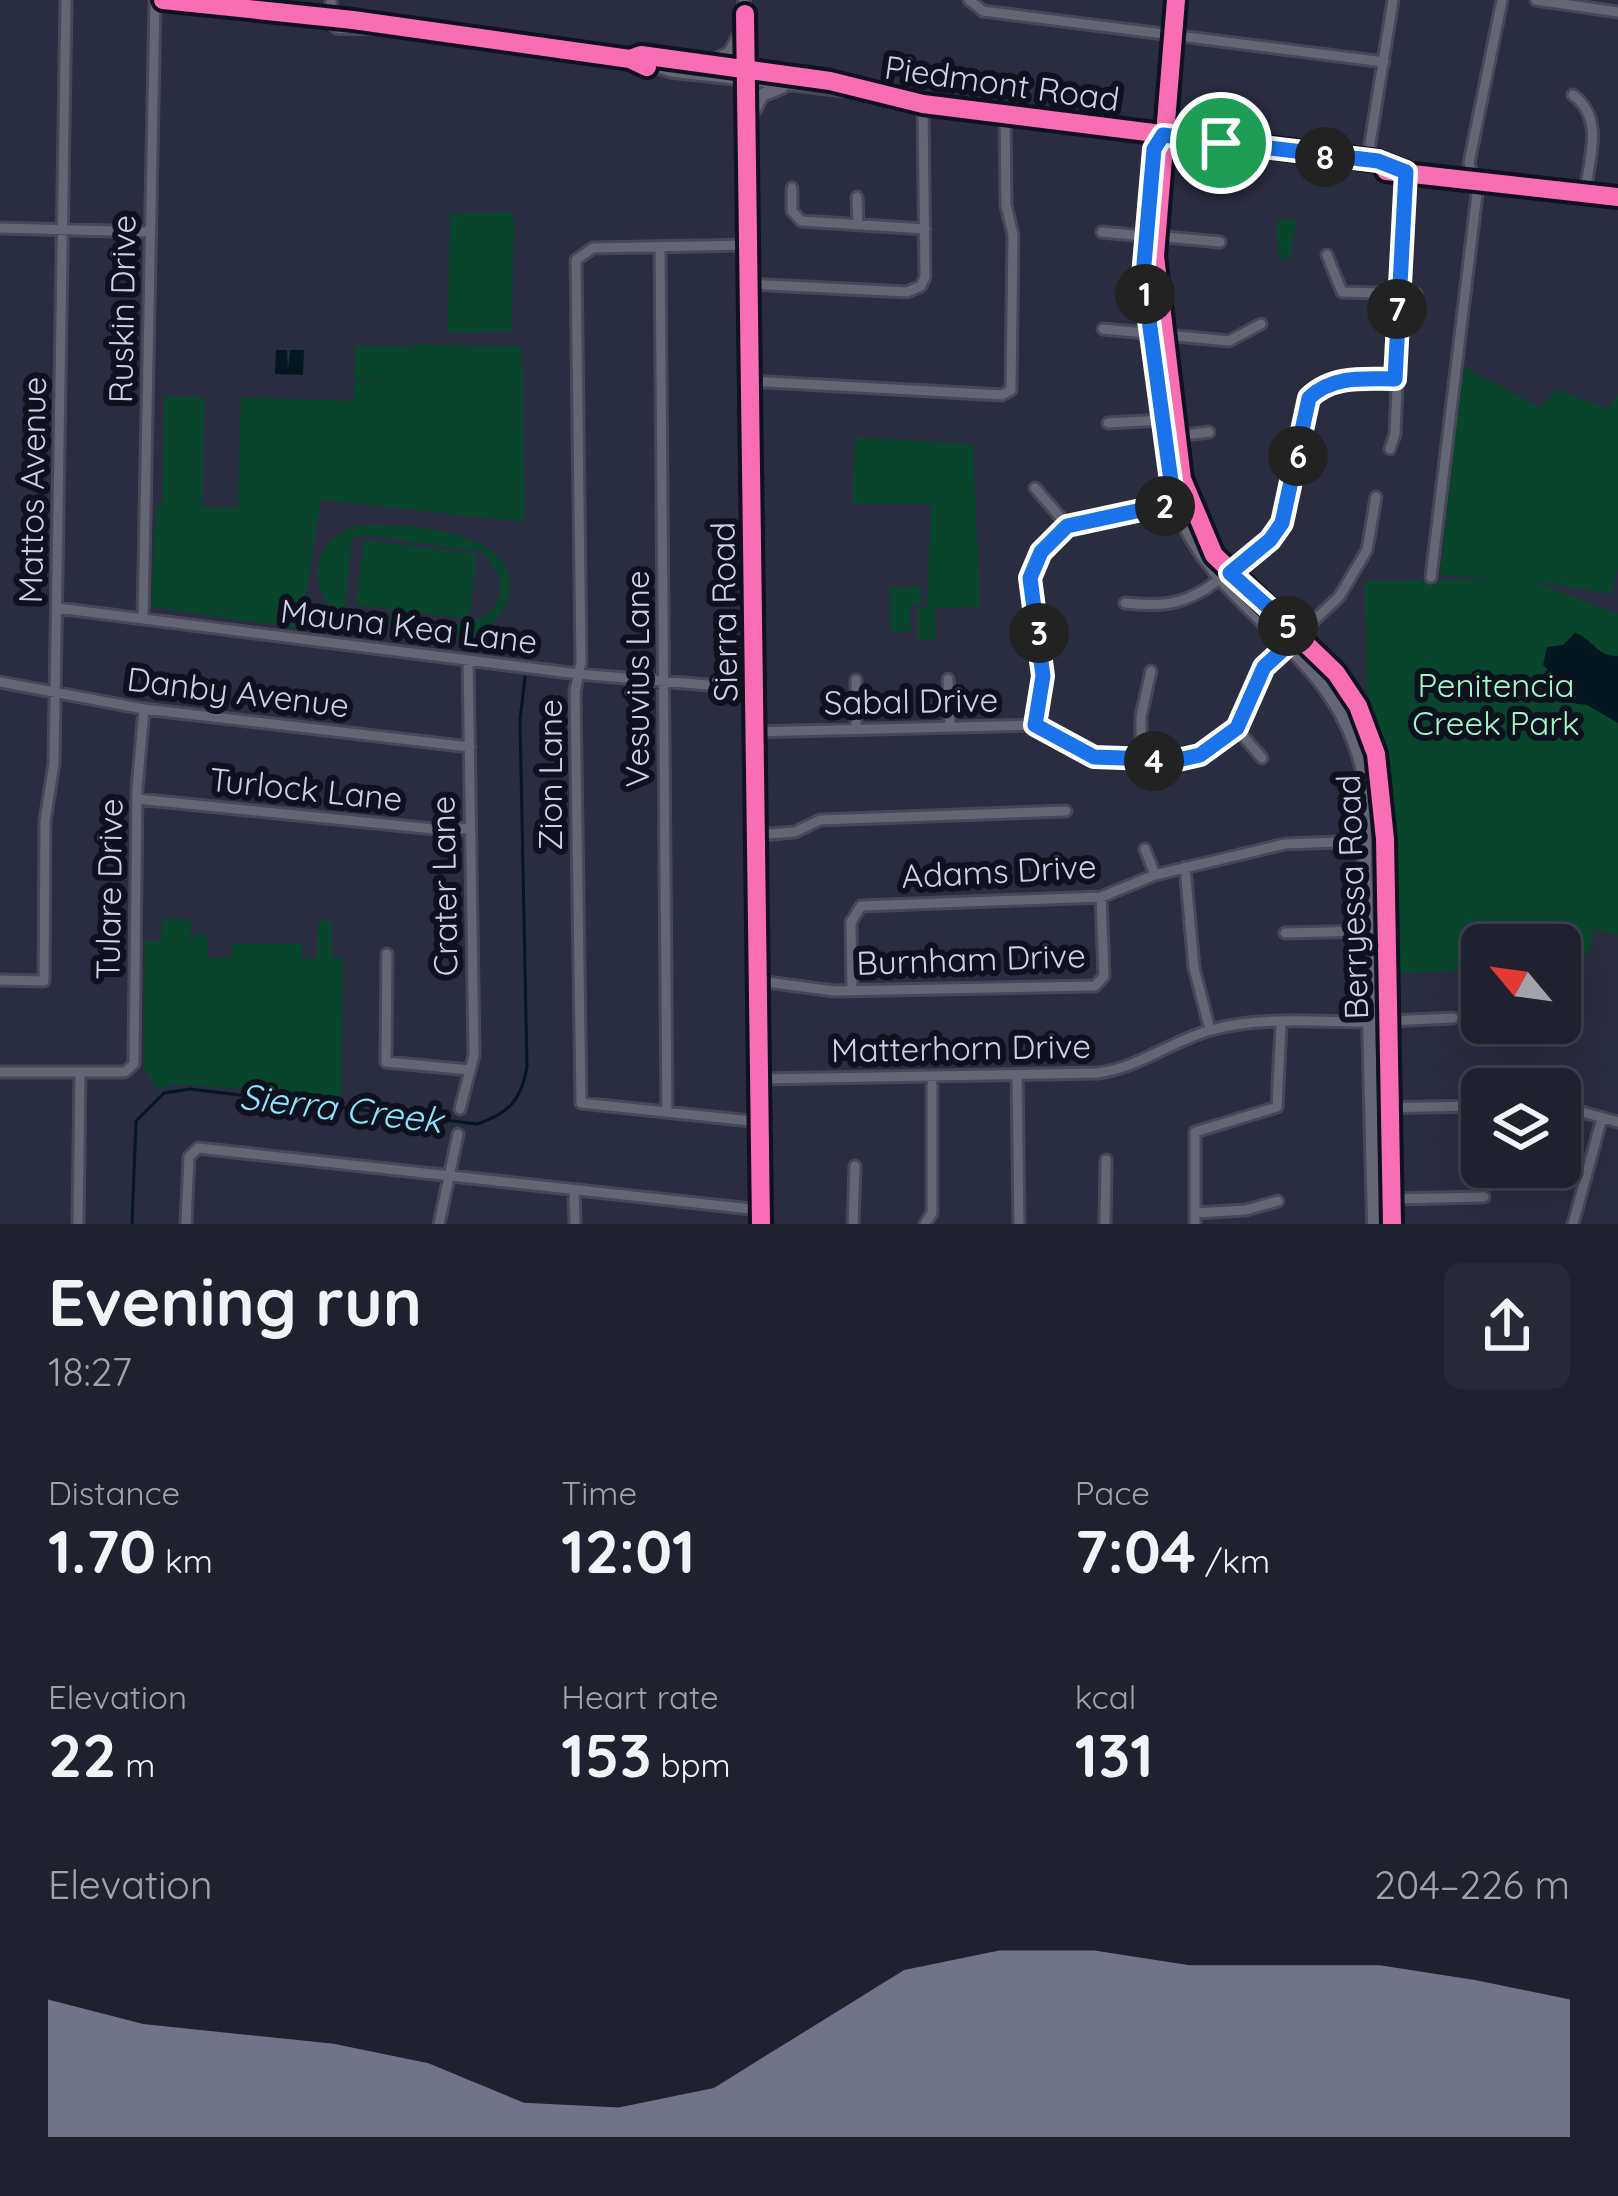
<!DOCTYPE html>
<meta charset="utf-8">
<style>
:root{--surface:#20212f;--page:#282937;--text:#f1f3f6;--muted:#a2a3aa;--line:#3d3e4b;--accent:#9497ac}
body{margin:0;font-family:Quicksand,sans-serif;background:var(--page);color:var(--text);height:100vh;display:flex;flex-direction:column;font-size:45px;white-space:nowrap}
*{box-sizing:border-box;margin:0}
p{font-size:39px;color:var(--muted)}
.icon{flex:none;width:66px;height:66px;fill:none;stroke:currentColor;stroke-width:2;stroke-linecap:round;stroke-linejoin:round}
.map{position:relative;height:1224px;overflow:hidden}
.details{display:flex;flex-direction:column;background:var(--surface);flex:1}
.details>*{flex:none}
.needle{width:78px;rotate:299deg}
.fabs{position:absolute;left:1461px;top:924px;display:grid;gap:24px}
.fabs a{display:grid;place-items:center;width:120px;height:120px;border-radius:18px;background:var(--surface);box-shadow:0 12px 48px #0002,0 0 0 3px var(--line);font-size:60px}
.pin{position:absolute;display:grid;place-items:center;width:102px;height:102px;color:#fff;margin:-51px;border:6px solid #fff;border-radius:50%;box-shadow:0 3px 12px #0007}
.km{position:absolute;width:60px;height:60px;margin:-30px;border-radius:50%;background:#222;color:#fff;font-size:33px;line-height:60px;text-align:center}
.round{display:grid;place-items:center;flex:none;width:126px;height:126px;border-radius:18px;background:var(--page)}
.overview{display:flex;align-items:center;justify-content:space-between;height:204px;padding:0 48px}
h1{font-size:66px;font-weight:700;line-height:90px}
.stats{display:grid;grid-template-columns:repeat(3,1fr);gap:18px;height:204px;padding:12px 48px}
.stats div{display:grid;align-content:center}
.stats b{font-size:60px;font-weight:700}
.stats small{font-size:33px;font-weight:400}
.stats p{font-size:33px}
.chart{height:336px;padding:24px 48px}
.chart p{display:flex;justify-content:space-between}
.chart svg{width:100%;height:216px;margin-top:12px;fill:var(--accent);opacity:.7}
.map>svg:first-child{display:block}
</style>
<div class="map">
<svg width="1618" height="1224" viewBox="0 0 1618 1224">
<rect width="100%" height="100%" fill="#2a2c3f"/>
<!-- green -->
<path fill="#09452d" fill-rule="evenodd" d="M508,212L514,215L512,331L453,333L448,330L450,214Z
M1276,219H1297L1290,259L1279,258Z
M413,344L522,347L525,522L321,500L301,629L151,607L156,506H162L164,396L205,397L202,507L238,508L241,398L353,401L354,383H385L354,381L355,346L411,347V360Z
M1463,366L1541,408L1556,390L1608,409L1618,394V568L1611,594L1531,581L1618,614V935L1595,929L1588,955L1570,950L1563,960L1560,945H1482V971L1396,973L1392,798L1385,756L1367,706L1365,581L1499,579L1440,575Z
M855,437L973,444L980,607L935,608L936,639L918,640V608H927L931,504H852Z
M357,526C400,523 511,528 510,586C510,604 501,616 488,626L496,628L495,638L320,617L322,608H330C306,576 318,537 357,526ZM367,535L483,552L500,577C504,633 450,623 413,618C390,616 365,616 345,607L352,538Z
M364,540L477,554L469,619L356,605Z
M890,587H921V604L910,605L911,632H890Z
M163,918L191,919L190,942L195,934H207L208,958H231L232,944H302V958L317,959L318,921H332V957L343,958L342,1097L174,1084L157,1090L144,1067L145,941H161Z"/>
<!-- water -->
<path fill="#04171e" d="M276,350H287L288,370L290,350H304L303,375L275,374Z
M1575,633C1593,638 1596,657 1618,656V723L1587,705L1564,702L1555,677L1543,665L1547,647L1563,645Z"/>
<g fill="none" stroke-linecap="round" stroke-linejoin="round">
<!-- stream -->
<path stroke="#04171e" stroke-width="3" d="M132,1224L136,1121L164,1093L190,1089L477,1124C509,1114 521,1100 527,1067L520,720L525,677"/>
<!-- minor casing -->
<g stroke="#464757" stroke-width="15">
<path id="minor" d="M331,0V21
M969,0L983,11L1384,62
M1536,0L1618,12
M1573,95C1605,118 1589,159 1585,193
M1367,162L1393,0
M792,188V211L801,221L925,229
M857,197L858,224
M0,228L151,232
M1102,232L1143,236
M1155,236L1220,242
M748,245L593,248L576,260L581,662L575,691L581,1103L760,1122
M660,247L667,1112
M1327,255L1342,292L1416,294
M749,284L907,292L921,286L925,277L923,104
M1103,329L1229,341L1261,324
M750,381L1002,395L1011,390L1013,235L1006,205L1005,115
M1108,423L1163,420
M1176,436L1209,432
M1390,449L1395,434L1406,172
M1035,488L1068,526
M1230,573L1270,540L1282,523L1309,398C1332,375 1364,379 1395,379
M1431,577L1477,194L1469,163L1502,0
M1125,603C1163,607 1187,605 1218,580
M57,608L578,674L755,689
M143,619L155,0
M948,679L950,726
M856,680V729
M0,682L144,709L470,747
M1035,725L1043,676L1030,578L1041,552L1068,526L1181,502
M1236,728L1262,758
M756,732L1035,725L1094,757L1178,760L1200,755L1236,728L1264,667L1339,597L1367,550L1376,497
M1141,761V716L1151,671
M137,799L444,830L470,828
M757,835L795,832L820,820L1066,811
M1145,849L1155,875
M1185,867L1194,968L1210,1030
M1285,933L1368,931
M387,954L386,1062L470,1070
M0,980L44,981L45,821L54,763L66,0
M759,981L834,991L1095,986L1104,976L1101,897
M852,991L851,922L861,906L1101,897L1155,875L1285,844L1366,841
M1388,1021L1453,1018
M0,1072H125L134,1064L137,789L144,709
M1017,1075L1019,1224
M760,1079L1097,1073C1139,1068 1171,1041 1211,1030C1260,1016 1319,1022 1370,1022
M1560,1106L1618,1122
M1372,1108L1482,1106
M460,1109L474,1055L468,660
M574,1191L575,1224
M1392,1199L1484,1197
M1195,1213L1246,1210L1278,1201
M78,1224L80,1074
M186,1224L189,1157L198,1148L760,1210
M439,1224L458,1134
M853,1224L855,1166
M925,1224L932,1213V1076
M1105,1224L1106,1160
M1195,1224V1132L1277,1107L1281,1025
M1573,1224L1602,1118"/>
</g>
<!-- tertiary casing -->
<g stroke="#464757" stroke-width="16">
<path id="tertiary" d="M744,0L761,1224
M1163,135L1176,0"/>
</g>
<!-- secondary casing -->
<g stroke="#464757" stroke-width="18">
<path id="secondary" d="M163,0L353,20L630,59L674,71L842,89
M331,21L338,27H370
M630,59L641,55L830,81L923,104L1378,161L1406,172
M711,63L730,53L745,26
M747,122L762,95L782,87
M1163,135L1154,149L1143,276L1175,504C1220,619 1334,644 1363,771L1374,1224
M1164,136L1155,276L1188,500L1206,541L1230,573L1336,673L1358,706L1376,754L1385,839L1392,1224
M1399,172L1618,197"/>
</g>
<!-- minor -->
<use href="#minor" stroke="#646674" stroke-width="9"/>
<!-- tertiary -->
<use href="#tertiary" stroke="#646674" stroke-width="10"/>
<!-- secondary -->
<use href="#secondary" stroke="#646674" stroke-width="12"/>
<!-- cycleway casing -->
<g stroke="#0f111f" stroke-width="26">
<path id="cycleway" d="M163,0L353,20L630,59L647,67
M1176,0L1155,256L1182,479L1214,555L1336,673L1358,706L1376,754L1385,839L1392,1224
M745,14L761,1224
M630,59L641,55L830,81L923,104L1378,161L1406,172
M1386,171L1618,197"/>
</g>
<!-- cycleway -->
<use href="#cycleway" stroke="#f96db3" stroke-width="18"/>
</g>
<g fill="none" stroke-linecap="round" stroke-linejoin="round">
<!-- route casing -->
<g stroke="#fff" stroke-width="24">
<path id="route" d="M1163,135L1378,161L1406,172L1395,379C1364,379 1332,375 1309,398L1282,523L1270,540L1230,573L1299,635L1264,667L1237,728L1200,755L1178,760L1094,757L1035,725L1043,676L1030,578L1041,552L1067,526L1174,503L1143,276L1154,149Z"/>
</g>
<!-- route -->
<use href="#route" stroke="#1a73e8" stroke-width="15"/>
</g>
<g text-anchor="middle" stroke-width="12" stroke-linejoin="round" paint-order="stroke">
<!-- street labels -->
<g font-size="33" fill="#cdd1e6" stroke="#0f111f">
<text transform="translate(1002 83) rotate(8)" y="12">Piedmont Road</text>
<text transform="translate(122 309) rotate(-89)" y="12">Ruskin Drive</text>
<text transform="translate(32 490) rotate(-89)" y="12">Mattos Avenue</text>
<text transform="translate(724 612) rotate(-91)" y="12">Sierra Road</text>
<text transform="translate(409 626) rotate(7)" y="12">Mauna Kea Lane</text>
<text transform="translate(637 679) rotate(-90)" y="12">Vesuvius Lane</text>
<text transform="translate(238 692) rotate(7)" y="12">Danby Avenue</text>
<text transform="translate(911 701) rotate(-1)" y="12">Sabal Drive</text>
<text transform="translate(550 775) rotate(-90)" y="12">Zion Lane</text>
<text transform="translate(306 789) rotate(6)" y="12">Turlock Lane</text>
<text transform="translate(999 871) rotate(-3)" y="12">Adams Drive</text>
<text transform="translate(444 886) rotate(-91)" y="12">Crater Lane</text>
<text transform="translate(109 889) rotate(-89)" y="12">Tulare Drive</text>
<text transform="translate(1352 897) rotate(-92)" y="12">Berryessa Road</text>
<text transform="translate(971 959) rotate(-2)" y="12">Burnham Drive</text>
<text transform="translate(961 1048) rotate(-1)" y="12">Matterhorn Drive</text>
</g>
<!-- park labels -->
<g font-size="33" fill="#9ef9c2" stroke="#0f111f">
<text x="1496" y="697">Penitencia<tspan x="1496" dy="38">Creek Park</tspan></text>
</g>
<!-- water labels -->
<g font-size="36" font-style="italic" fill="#8ae4fc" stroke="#0f111f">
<text transform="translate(341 1108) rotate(7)" y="13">Sierra Creek</text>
</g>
</g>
</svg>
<div class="fabs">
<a><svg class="needle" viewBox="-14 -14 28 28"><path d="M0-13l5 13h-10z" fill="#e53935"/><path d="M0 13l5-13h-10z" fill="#a2a3aa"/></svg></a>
<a><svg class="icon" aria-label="layers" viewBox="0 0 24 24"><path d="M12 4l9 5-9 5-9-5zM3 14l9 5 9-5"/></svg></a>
</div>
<div class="pin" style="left:1221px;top:143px;background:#1e9e55"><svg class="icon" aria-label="arrive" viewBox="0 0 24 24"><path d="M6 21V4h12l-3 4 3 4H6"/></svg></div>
<b class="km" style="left:1145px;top:294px">1</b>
<b class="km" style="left:1165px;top:506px">2</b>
<b class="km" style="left:1039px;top:633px">3</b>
<b class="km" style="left:1154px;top:761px">4</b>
<b class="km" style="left:1288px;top:626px">5</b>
<b class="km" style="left:1298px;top:456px">6</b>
<b class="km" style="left:1397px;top:309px">7</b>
<b class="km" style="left:1325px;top:157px">8</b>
</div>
<section class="details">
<div class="overview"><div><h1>Evening run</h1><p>18:27</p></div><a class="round"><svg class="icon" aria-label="share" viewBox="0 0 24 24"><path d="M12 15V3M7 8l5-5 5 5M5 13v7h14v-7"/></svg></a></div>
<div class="stats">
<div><p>Distance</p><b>1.70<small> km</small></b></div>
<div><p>Time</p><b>12:01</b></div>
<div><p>Pace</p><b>7:04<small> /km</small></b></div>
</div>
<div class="stats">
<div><p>Elevation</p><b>22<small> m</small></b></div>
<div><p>Heart rate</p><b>153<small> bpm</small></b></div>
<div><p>kcal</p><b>131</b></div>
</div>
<div class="chart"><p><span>Elevation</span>204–226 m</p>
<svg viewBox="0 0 160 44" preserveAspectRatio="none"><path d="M0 44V16L10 21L20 23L30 25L40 29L50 37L60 38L70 34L80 22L90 10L100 6L110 6L120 9L130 9L140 9L150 12L160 16V44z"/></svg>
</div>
</section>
